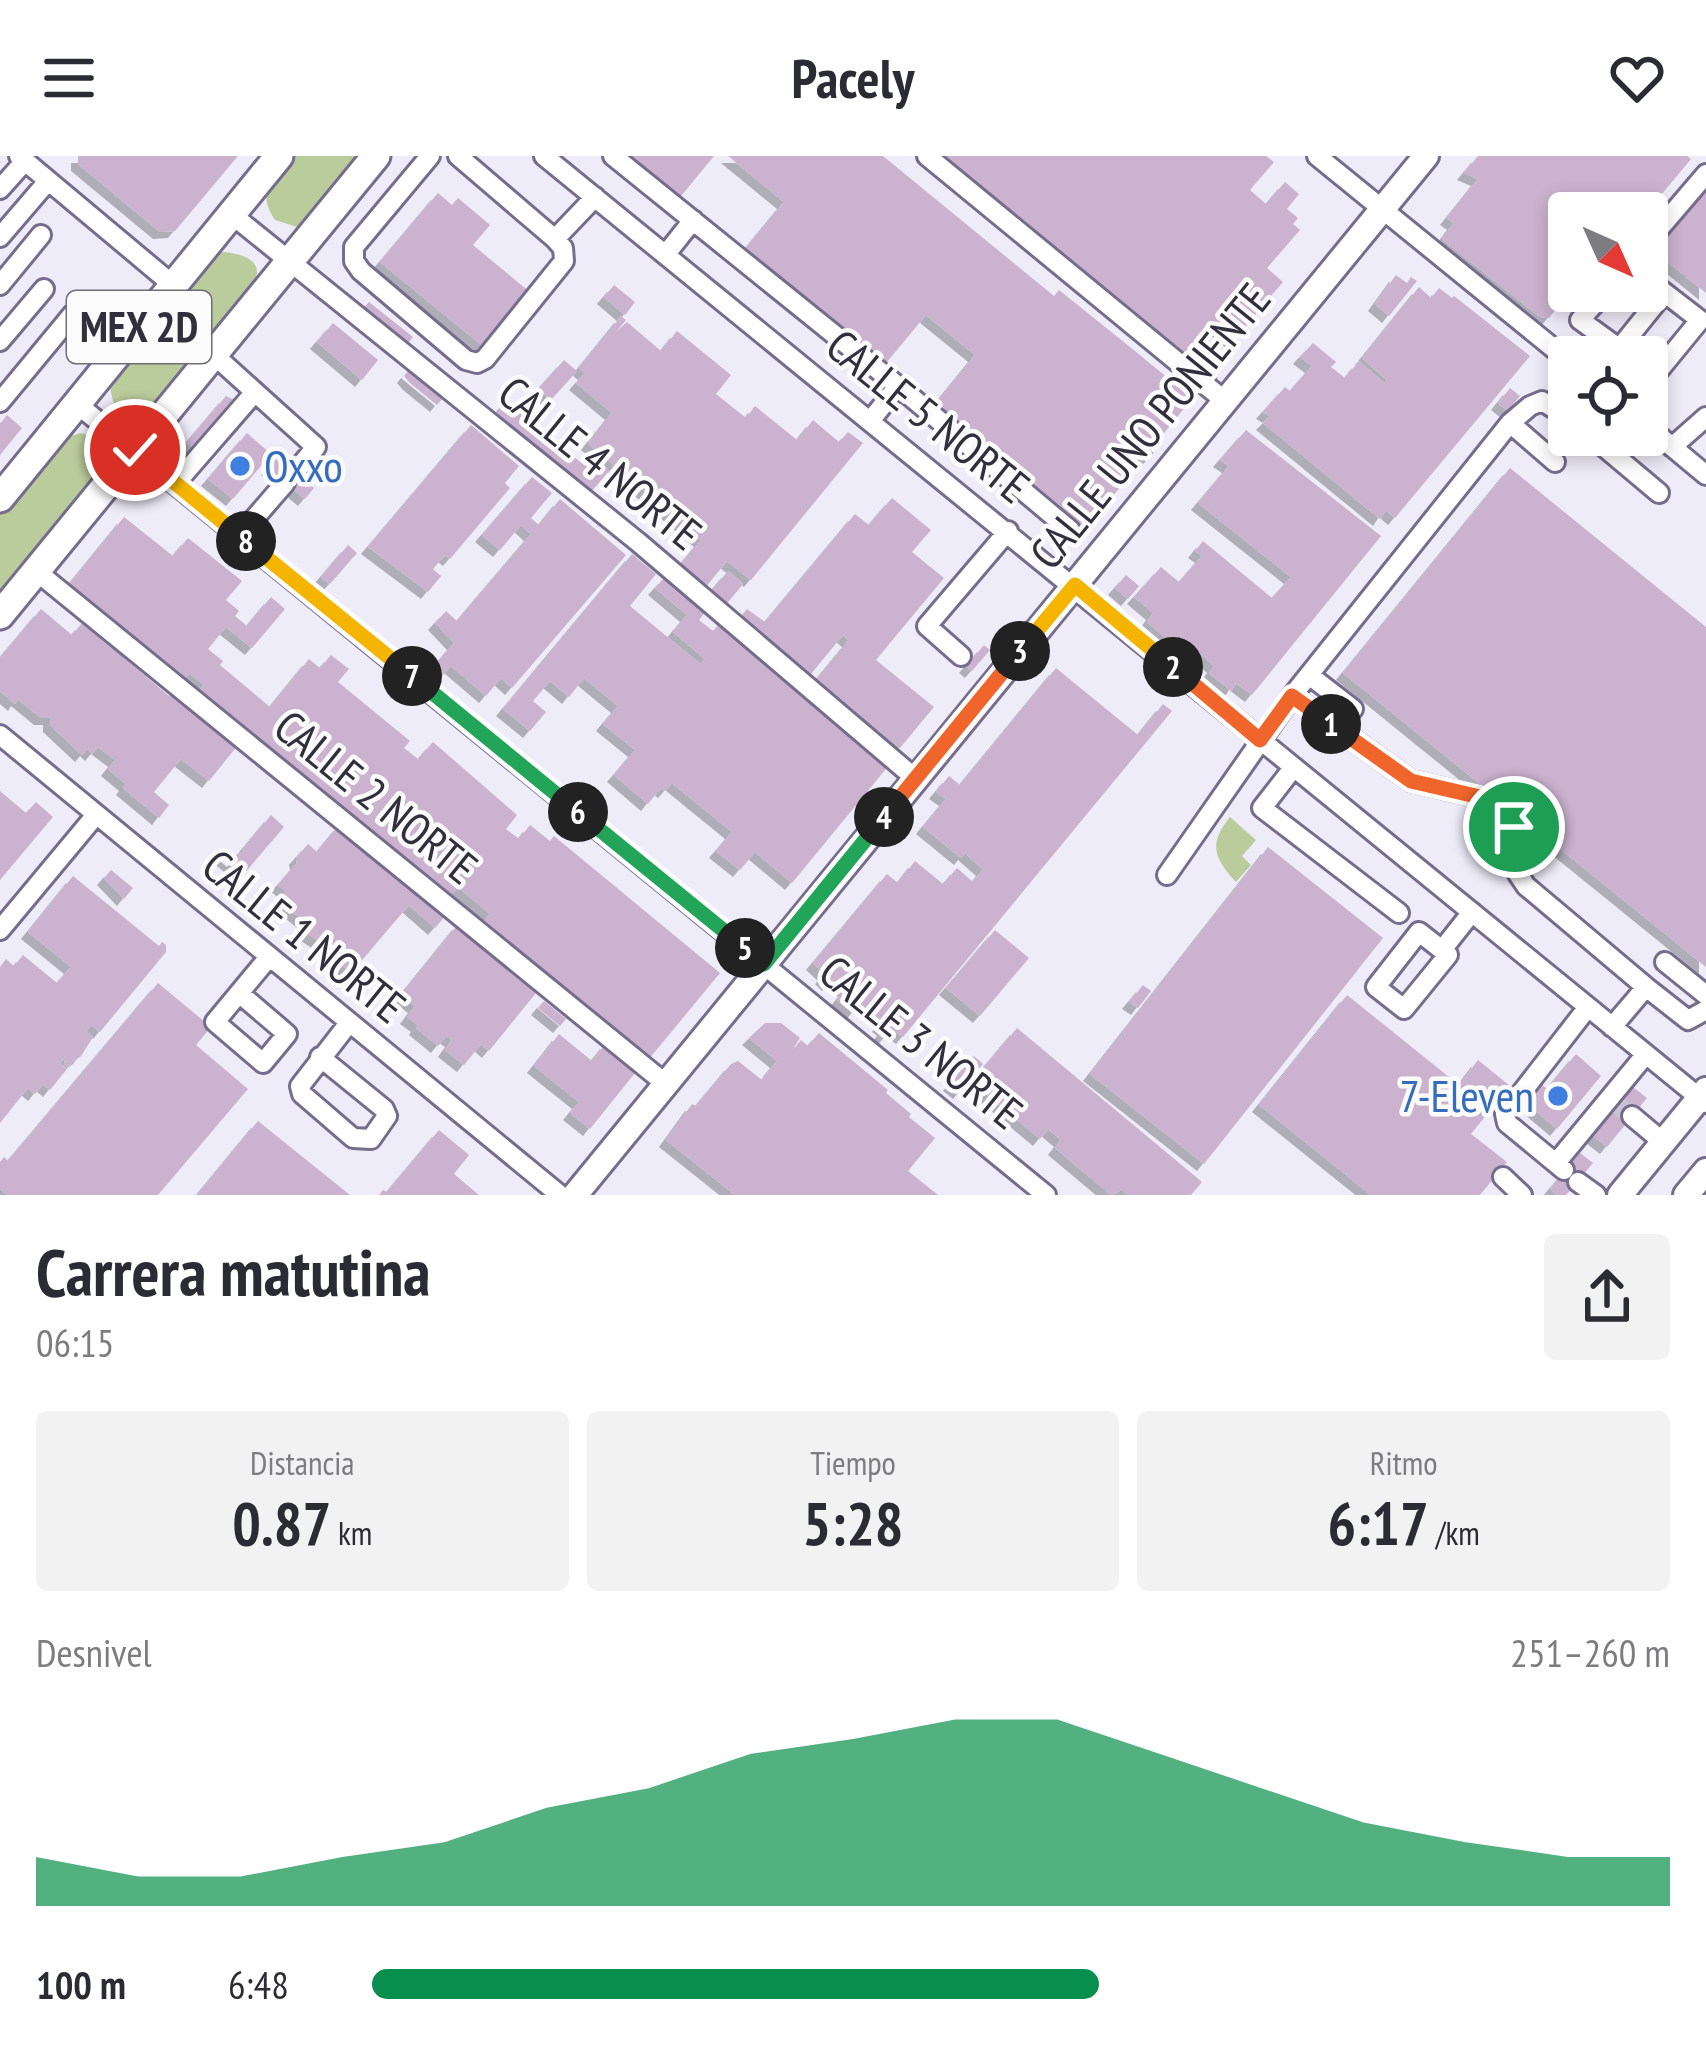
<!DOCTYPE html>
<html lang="es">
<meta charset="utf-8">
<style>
:root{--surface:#fff;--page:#f2f2f3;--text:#2b2b33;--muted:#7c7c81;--accent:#098f4d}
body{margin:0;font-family:"PT Sans Narrow",sans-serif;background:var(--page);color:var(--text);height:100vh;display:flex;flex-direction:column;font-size:45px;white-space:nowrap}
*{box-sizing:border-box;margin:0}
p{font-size:39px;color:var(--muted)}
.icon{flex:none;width:66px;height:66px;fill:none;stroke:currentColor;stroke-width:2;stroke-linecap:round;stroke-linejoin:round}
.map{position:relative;height:1039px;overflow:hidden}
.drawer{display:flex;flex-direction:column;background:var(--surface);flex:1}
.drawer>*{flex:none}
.needle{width:78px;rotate:135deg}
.buttons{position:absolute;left:1548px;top:36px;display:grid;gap:24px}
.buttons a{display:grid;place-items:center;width:120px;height:120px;border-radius:12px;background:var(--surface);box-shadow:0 6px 18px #0003;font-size:60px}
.pin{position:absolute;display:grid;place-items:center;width:102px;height:102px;color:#fff;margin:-51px;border:6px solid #fff;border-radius:50%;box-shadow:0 3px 12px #0007}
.km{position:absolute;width:60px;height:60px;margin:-30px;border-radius:50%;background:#222;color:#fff;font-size:33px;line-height:60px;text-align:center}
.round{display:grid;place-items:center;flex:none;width:126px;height:126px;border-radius:12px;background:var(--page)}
.headline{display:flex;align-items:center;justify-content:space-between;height:204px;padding:0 36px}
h1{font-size:66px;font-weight:700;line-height:90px}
.figures{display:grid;grid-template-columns:repeat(3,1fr);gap:18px;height:204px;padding:12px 36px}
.figures div{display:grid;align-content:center;border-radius:12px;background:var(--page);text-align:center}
.figures b{font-size:60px;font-weight:700}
.figures small{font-size:33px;font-weight:400}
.figures p{font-size:33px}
.chart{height:336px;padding:24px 36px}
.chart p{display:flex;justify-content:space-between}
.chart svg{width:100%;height:216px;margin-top:12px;fill:var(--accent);opacity:.7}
ul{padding:0 36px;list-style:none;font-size:39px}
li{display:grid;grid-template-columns:192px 144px 1fr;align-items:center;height:90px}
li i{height:30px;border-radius:15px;background:var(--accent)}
header{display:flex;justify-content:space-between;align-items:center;height:156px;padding:0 36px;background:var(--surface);font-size:54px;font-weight:700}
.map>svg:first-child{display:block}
</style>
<header><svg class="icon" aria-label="menu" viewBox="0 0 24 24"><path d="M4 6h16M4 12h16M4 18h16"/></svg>Pacely<svg class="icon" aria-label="heart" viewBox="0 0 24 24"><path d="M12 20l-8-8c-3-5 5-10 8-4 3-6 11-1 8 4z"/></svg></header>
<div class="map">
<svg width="1706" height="1039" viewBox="0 0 1706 1039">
<defs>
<filter id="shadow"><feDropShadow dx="-7" dy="7" stdDeviation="0" flood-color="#0004"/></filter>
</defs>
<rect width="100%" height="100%" fill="#efecfa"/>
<!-- green -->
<path fill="#bbcc9c" d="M288,0H360L306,66L297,71L275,64C256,37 272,23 288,0Z
M224,96C244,98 266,105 253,129L147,260L136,268C117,262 112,247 110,229L211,99Z
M80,277C93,279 101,288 106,300L98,319L0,438V353L59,284Z
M1230,661L1256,684L1242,700L1251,709L1236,726C1214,702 1208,688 1230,661Z"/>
<!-- building -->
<path fill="#cbb2ce" filter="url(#shadow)" d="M78,0H238L175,75L160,76L78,8Z
M622,0H714L677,45Z
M728,0H883L1054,140L1059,134L1130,191L1191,241L1187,249L1150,294L1154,297L1150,301L1147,298L1104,351L1107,353L1103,358L1100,355L1083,376L932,252L975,199L926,159L882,212L742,97L784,46Z
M938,0H1266L1274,6L1250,34L1266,48L1285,26L1299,38L1287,53L1298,62L1293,68L1300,74L1267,112L1283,126L1233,185L1217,172L1207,183L1214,188L1210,192L1213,195L1202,208L1218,222L1214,226Z
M1478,0H1687L1691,3L1646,57H1569V135H1582L1570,149L1563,144L1549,162L1540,161L1442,83L1454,67L1447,62L1478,23L1464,17Z
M1706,28V137L1652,93Z
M438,37L452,49L458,42L490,69L473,89L531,137L485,192L380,106Z
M1396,119L1407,127L1411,121L1417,125L1389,160L1375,148Z
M614,129L635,146L625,159L604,141Z
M1419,131L1431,142L1439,132L1452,142L1454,140L1530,200L1395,362L1386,354L1380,363L1263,267L1270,260L1263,256L1285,231L1290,235L1312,210L1300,201L1313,187L1336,206L1331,211L1345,222L1359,205L1384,227L1387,224L1362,202Z
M369,146L413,181L404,192L360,156Z
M621,160L626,164L616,176L627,166L661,195L677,175L731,219L716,238L746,262L755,250L797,284L813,264L839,286L848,276L863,287L751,424L727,405L701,437L675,415L701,384L588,287L612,257L576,227L585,217L579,212Z
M333,167L378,204L362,224L317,186Z
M564,204L577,215L551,244L538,233Z
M408,215L442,243L437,249L410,227L404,220Z
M1510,232L1520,240L1508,255L1498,247Z
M226,240L239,246L199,293L186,287Z
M507,244L585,310L593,301L609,315L585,343L493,261Z
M7,259L22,272L0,299V268Z
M471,269L519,310L505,327L510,332L450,403L445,399L433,413L441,420L428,436L368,391Z
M1246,274L1381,380L1252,539L1236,527L1231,535L1209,517L1214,510L1179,479L1172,487L1147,466L1153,457L1134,441L1161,411L1179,426L1202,400L1195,395L1203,385L1272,442L1291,421L1198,347L1229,310L1220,304Z
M247,277L271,298L233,343L208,323Z
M278,301L314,332L305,343L268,312Z
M1510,312L1706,471V811L1343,517Z
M532,321L552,337L531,362L539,369L560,343L626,399L512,532L501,522L486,540L451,510L442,520L433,512L454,487L435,467L446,455L457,465L531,378L521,369L500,394L482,379Z
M892,342L931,374L912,396L944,422L876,504L934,551L900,592L817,523L849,484L843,479L806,524L737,465L747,453L765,466L855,358L869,369Z
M124,361L173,400L188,382L242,425L226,444L239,455L235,460L247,470L271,441L285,453L252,492L226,471L208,493L223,505L220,509L270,551L309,503L320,512L331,499L349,513L338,526L410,585L404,592L418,603L433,586L517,659L506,673L519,683L530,669L550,685L554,680L720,817L649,903L483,767L490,758L458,731L450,740L199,535L204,529L189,517L183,524L68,430Z
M348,389L357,397L330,428L321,421Z
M632,398L656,418L630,450L700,508L705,503L673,476L687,459L655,432L665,421L706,455L699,464L713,475L720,467L890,608L792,727L755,696L740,714L716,695L732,676L672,627L665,635L661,632L648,648L614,619L635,594L603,568L618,550L584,522L569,541L550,525L533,545L546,556L530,575L503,553Z
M728,415L743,428L725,450L717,440L713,446L706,441Z
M1126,419L1139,430L1128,443L1115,432Z
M41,453L72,479L82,467L110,491L114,487L128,498L124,502L169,540L173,535L238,589L209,625L181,603L154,636L169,649L159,662L123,632L126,628L108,613L115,604L98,591L92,598L87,593L82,599L50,569V562H41L18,543L15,548L0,535V502Z
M984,489L990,494L972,515L966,510Z
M1056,512L1138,579L1163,548L1172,555L903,881L892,873L884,883L879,879L884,873L879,869L882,864L861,847L853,857L837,844L845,834L833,824L829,828L822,821L825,818L813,807L887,718L898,727L915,705L943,728L957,712L973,726L983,713L965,697L961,702L923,671L946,643L936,636L949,620L960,629Z
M0,635L26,657L36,646L53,661L0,724Z
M271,659L284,671L243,719L218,698L222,694L234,704L240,696H245L242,694Z
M341,667L447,758L435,772L409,749L351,817L339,807L344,802L308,778L312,772L279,744L286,735L278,729L297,707L296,702L308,688L317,696Z
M1268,691L1383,782L1204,1008L1090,918Z
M111,714L133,732L124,743L104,722Z
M73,720L159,790L162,786L166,789V796L100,876L91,869L86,875L93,881L81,900L67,911L64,908L66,900L60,907L67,913L50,934L43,928L35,938L28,932L0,967V811L6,803L14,810L23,799L57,827L71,811L28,776Z
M459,767L540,832L489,895L481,888L464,909L445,894L452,884L446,880L438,890L416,872L418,869L407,861L415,850L401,839Z
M995,774L1029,802L980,860L946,832Z
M158,827L211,871L196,889L248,933L158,1039H7L0,1033V1006L4,1001L8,1005Z
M1143,829L1151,835L1138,852L1129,846Z
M1347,839L1459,929L1478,904L1510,930L1471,978L1507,1006L1480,1039H1371L1259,949Z
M544,845L566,863L560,870L538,852Z
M765,867H781L800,882L791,896L801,884L808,890L819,877L888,934L886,937L911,958L909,961L935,982L908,1015L938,1039H735L666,984L692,948L696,950L731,908L738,905L762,924L777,905L749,882Z
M1017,872L1202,1026L1191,1039H1128L1122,1034L1111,1039L1055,992L1061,984L1048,973L1040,983L980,933L988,923L980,916Z
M559,878L592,905L607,886L639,912L590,973L570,957L579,946L534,910Z
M1576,898L1601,920L1557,973L1525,946L1541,928L1547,933Z
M974,900L983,908L960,936L950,928Z
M1633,931L1647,942L1607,991L1593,980Z
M258,965L350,1039H197Z
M439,974L469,999L454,1018L479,1039H379L383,1034L387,1036Z
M1580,997L1593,1007L1566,1039H1556L1550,1033Z"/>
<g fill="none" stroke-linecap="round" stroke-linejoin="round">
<!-- minor-tunnel -->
<path stroke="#c9c6d4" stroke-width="18" stroke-dasharray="18 9" stroke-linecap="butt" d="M1617,949L1632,960"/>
<!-- minor casing -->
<g stroke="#756d8b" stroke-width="24">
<path id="minor" d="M19,0L173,129
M430,0L354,91V105L361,115L466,204L477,207L485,203L564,105L563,92L555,83
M458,0L555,83L595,41
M544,0L1706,947
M613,0L898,230
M927,0L1225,245
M1317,0L1569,205
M0,33L25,5
M231,58L638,386L916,623
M0,81L48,25
M1647,87L1706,18
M666,98L693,64
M1647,123L1700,164L1655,219L1647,213
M0,129L41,79
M1606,135L1580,164L1631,201
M0,185L44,133
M1619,193L1664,137
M213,198L316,291L295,316
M0,246L72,159
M77,248L1046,1039
M871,264L898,230L1070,374
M1510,267L1555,306
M1647,270L1706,319
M1590,279L1659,337
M1672,291L1706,261
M176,327L255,236
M240,379L285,327
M36,415L666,928
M961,500L927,470L1008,375
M1309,519L1353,553
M1292,540L1411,625L1480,641L1514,671L1518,718L1526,730L1646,831
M0,579L560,1039
M1294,611L1262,652L1399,757
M1167,719L1292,540L1510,267L1530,250L1542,245L1569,262
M0,774L95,660
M1442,794L1419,776L1376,831L1404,853L1448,799L1442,794L1472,756
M1665,806L1706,839
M239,837L287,878L263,907L215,866L269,801
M1612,871L1646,831L1688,864L1706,854
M320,901L384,953L387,960L371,983L353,982L302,938L300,930L349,867
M1632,960L1663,986
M1556,1007L1646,898
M1564,1014L1507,967L1505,958L1588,851
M1503,1021L1522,1039
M1578,1026L1596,1039"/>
</g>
<!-- major casing -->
<g stroke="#756d8b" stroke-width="30">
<path id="major" d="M575,1039L1426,0
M1620,1039L1706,934
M1686,1039L1706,1015"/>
</g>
<!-- highway casing -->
<g stroke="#756d8b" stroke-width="33">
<path id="highway" d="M0,342L279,0
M0,459L376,0"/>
</g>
<!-- minor -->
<use href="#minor" stroke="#fff" stroke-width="18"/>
<!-- major -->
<use href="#major" stroke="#fff" stroke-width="24"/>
<!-- highway -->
<use href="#highway" stroke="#fff" stroke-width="27"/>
</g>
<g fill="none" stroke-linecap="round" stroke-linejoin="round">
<!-- split-1 casing -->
<g stroke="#fff" stroke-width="24">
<path id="split-1" d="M1331,568L1411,625L1480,641L1514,671"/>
</g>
<!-- split-2 casing -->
<g stroke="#fff" stroke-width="24">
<path id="split-2" d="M1173,511L1260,584L1292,540L1331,568"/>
</g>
<!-- split-3 casing -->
<g stroke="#fff" stroke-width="24">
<path id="split-3" d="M1020,495L1075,429L1173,511"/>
</g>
<!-- split-4 casing -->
<g stroke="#fff" stroke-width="24">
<path id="split-4" d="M884,661L1020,495"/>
</g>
<!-- split-5 casing -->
<g stroke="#fff" stroke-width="24">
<path id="split-5" d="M745,792L764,808L884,661"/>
</g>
<!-- split-6 casing -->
<g stroke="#fff" stroke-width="24">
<path id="split-6" d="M578,656L745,792"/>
</g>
<!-- split-7 casing -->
<g stroke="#fff" stroke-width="24">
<path id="split-7" d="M412,520L578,656"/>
</g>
<!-- split-8 casing -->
<g stroke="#fff" stroke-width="24">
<path id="split-8" d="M246,385L412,520"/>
</g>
<!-- split-9 casing -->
<g stroke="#fff" stroke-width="24">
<path id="split-9" d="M135,294L246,385"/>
</g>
<!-- split-1 -->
<use href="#split-1" stroke="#f0652b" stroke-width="15"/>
<!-- split-2 -->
<use href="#split-2" stroke="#f0652b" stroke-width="15"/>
<!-- split-3 -->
<use href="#split-3" stroke="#f5b400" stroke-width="15"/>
<!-- split-4 -->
<use href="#split-4" stroke="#f0652b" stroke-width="15"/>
<!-- split-5 -->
<use href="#split-5" stroke="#22a559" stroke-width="15"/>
<!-- split-6 -->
<use href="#split-6" stroke="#22a559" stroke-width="15"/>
<!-- split-7 -->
<use href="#split-7" stroke="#22a559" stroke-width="15"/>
<!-- split-8 -->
<use href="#split-8" stroke="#f5b400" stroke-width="15"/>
<!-- split-9 -->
<use href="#split-9" stroke="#f5b400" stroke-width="15"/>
</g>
<!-- markers -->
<g fill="#3f7fe0" stroke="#fbfbfb" stroke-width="4.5">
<circle cx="240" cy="310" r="12"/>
<circle cx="1558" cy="940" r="12"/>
</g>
<g text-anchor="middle" stroke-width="9" stroke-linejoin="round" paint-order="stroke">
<!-- shield labels -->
<rect fill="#fbfbfb" stroke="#6e6c75" stroke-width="3" x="67" y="135" width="144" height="72" rx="9"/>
<g font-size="42" font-weight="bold" fill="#322f3c">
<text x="139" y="186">MEX 2D</text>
</g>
<!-- street labels -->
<g font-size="45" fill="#322f3c" stroke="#fbfbfb">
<text transform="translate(928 260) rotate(39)" y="16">CALLE 5 NORTE</text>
<text transform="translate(1150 270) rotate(-51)" y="16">CALLE UNO PONIENTE</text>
<text transform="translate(600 307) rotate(39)" y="16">CALLE 4 NORTE</text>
<text transform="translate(376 641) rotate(39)" y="16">CALLE 2 NORTE</text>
<text transform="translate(304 780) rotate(39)" y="16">CALLE 1 NORTE</text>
<text transform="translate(921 886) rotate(39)" y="16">CALLE 3 NORTE</text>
</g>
<!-- shop labels -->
<g font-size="45" fill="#366cbe" stroke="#fbfbfb" text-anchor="start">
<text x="264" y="326">Oxxo</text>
<text x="1534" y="956" text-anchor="end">7-Eleven</text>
</g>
</g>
</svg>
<div class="buttons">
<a><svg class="needle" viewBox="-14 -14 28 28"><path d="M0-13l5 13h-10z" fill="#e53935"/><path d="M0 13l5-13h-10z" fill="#7c7c81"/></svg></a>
<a><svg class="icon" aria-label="locate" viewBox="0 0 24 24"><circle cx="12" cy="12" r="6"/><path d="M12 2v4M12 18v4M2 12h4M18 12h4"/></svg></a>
</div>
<div class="pin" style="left:1514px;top:671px;background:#1e9e55"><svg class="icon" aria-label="arrive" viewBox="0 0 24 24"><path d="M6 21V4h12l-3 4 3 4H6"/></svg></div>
<div class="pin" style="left:135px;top:294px;background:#d93025"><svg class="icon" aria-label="check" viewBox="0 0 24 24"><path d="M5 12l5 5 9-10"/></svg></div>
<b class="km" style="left:1331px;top:568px">1</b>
<b class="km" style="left:1173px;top:511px">2</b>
<b class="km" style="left:1020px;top:495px">3</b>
<b class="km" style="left:884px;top:661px">4</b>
<b class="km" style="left:745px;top:792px">5</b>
<b class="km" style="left:578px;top:656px">6</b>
<b class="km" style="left:412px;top:520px">7</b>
<b class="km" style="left:246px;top:385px">8</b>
</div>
<section class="drawer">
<div class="headline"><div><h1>Carrera matutina</h1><p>06:15</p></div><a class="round"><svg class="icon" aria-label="share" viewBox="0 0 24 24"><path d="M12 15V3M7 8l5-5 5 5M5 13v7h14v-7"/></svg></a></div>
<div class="figures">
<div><p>Distancia</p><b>0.87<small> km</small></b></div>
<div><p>Tiempo</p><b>5:28</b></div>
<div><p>Ritmo</p><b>6:17<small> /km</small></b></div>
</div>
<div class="chart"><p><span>Desnivel</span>251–260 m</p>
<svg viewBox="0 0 160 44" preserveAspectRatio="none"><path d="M0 44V34L10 38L20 38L30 34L40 31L50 24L60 20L70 13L80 10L90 6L100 6L110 13L120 20L130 27L140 31L150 34L160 34V44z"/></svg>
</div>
<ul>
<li><b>100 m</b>6:48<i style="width:56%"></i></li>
</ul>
</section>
